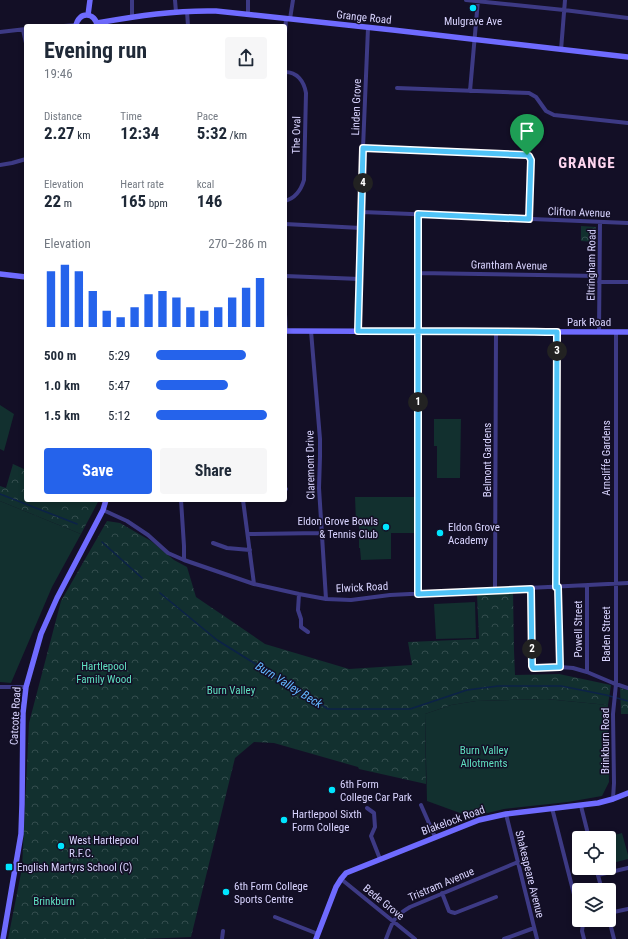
<!DOCTYPE html>
<meta charset="utf-8">
<style>
:root{--surface:#fff;--page:#f6f6f7;--text:#1f2937;--muted:#747a83;--accent:#2563eb}
body{margin:0;font-family:"Roboto Condensed",sans-serif;background:var(--page);color:var(--text);height:100vh;display:flex;flex-direction:column;font-size:15px;white-space:nowrap}
*{box-sizing:border-box;margin:0}
p{font-size:13px;color:var(--muted)}
.icon{flex:none;width:22px;height:22px;fill:none;stroke:currentColor;stroke-width:2;stroke-linecap:round;stroke-linejoin:round}
.map{position:relative;flex:1;overflow:hidden}
.details{position:absolute;left:24px;top:24px;width:263px;height:478px;display:flex;flex-direction:column;background:var(--surface);border-radius:4px;box-shadow:0 2px 6px #0003}
.details>*{flex:none}
.tools{position:absolute;left:572px;top:831px;display:grid;gap:8px}
.tools a{display:grid;place-items:center;width:44px;height:44px;border-radius:4px;background:var(--surface);box-shadow:0 2px 6px #0003;font-size:20px}
.pin{position:absolute;display:grid;place-items:center;width:34px;height:34px;color:#fff;margin:-41px -17px;border-radius:50% 50% 50% 0;rotate:-45deg;box-shadow:0 0 4px #0007}
.pin .icon{rotate:45deg}
.km{position:absolute;width:20px;height:20px;margin:-10px;border-radius:50%;background:#222;color:#fff;font-size:11px;line-height:20px;text-align:center}
.round{display:grid;place-items:center;flex:none;width:42px;height:42px;border-radius:4px;background:var(--page)}
.headline{display:flex;align-items:center;justify-content:space-between;height:68px;padding:0 20px}
h1{font-size:22px;font-weight:700;line-height:30px}
.figures{display:grid;grid-template-columns:repeat(3,1fr);gap:6px;height:68px;padding:4px 20px}
.figures div{display:grid;align-content:center}
.figures b{font-size:17px;font-weight:700}
.figures small{font-size:11px;font-weight:400}
.figures p{font-size:11px}
.chart{height:112px;padding:8px 20px}
.chart p{display:flex;justify-content:space-between}
.chart svg{width:100%;height:72px;margin-top:4px;stroke:var(--accent);stroke-width:6}
.cta{display:flex;gap:8px;margin-top:auto;padding:8px 20px}
.cta a{flex:1;height:46px;border-radius:4px;background:var(--accent);color:#fff;font-size:16px;font-weight:700;line-height:46px;text-align:center}
.cta a+a{background:var(--page);color:var(--text)}
ul{padding:0 20px;list-style:none;font-size:13px}
li{display:grid;grid-template-columns:64px 48px 1fr;align-items:center;height:30px}
li i{height:10px;border-radius:5px;background:var(--accent)}
.map>svg:first-child{display:block}
</style>
<div class="map">
<svg width="628" height="939" viewBox="0 0 628 939">
<defs>
<pattern id="forest-crowns" width="20" height="18" patternUnits="userSpaceOnUse"><rect width="20" height="18" fill="#12302f"/><path d="M2 6a3 3 0 1 1 6 0M12 15a3 3 0 1 1 6 0" fill="none" stroke="#344d4e"/></pattern>
</defs>
<rect width="100%" height="100%" fill="#130f26"/>
<!-- green -->
<path fill="#12302f" d="M0,405L14,414L4,451L0,449Z
M434,419H461L460,478H437V446H434Z
M355,497H414V533H391V559L361,560L360,548H359V522H356Z
M0,501L81,534L52,587L11,683L0,682Z
M475,602L476,638L436,639L434,604Z
M546,699L608,705L609,782L602,796L568,802L504,809L471,817L427,801L425,714L451,705L476,701Z
M622,833L628,855V859L609,864V838H603Z"/>
<!-- forest -->
<path fill="url(#forest-crowns)" d="M581,226L596,227L595,242L581,241Z
M13,464L26,470V500H99L81,534L0,501V486L6,488Z
M107,521L120,523L151,541L174,560L187,567L196,597L265,644L349,669L412,665L408,642L479,639L477,594L513,591L514,651L515,675L559,674L611,685L608,705L546,699L476,701L451,705L425,714L426,784L359,769L358,767L274,743L254,742L235,758L191,937L142,939H8L22,868L29,723L61,601Z
M620,688L628,690V714H621Z"/>
<g fill="none" stroke-linecap="round" stroke-linejoin="round">
<!-- stream -->
<path stroke="#0c2248" stroke-width="1.5" d="M0,494L77,524
M102,542L142,578
M160,593L217,640L328,709H410L467,690L498,686H561L606,695L628,701"/>
<!-- street -->
<path stroke="#3d3a85" stroke-width="4" d="M132,0V17
M175,0L176,12
M248,0V14
M466,0L564,10L628,18
M187,11L188,26
M290,19L293,0
M64,26L76,25
M23,30L26,43
M0,32L26,29
M285,34L286,18
M561,50L565,0
M285,72C297,72 304,81 306,93L304,180C301,190 296,198 285,201
M397,88L529,93L536,97L546,111L554,115L628,123
M470,91L478,0
M363,148L527,155L529,156L531,160L529,219
M0,165L12,163L26,159
M362,212L628,223
M285,224L361,228
M418,273L599,276
M285,276L360,279
M599,282H628
M285,314L286,331
M311,331L320,439V457L319,488L326,599
M358,331L363,148L368,28
M599,332L600,222
M285,490L286,489
M181,500L184,546V560
M243,500L254,584
M103,510L127,521L148,535L168,553L184,560L254,584L299,594L326,599L351,600L390,595L628,583
M248,534L321,533
M213,543L227,548L250,550
M587,586V672
M555,587L557,332
M558,587L560,667
M531,589L532,666L533,668L560,667L573,668L587,672L613,683L628,688
M495,590L496,331
M299,594L298,610L301,619V627L308,632
M418,594V214
M0,687H26
M613,799L614,783L613,714L616,684V332
M421,805L435,837
M581,806L589,838
M367,808L374,813L375,827L371,836L380,859
M552,808L579,914
M506,814L537,939
M596,868L602,890
M598,875L628,868
M341,879L415,939
M442,893L449,911L451,912L455,913L496,897
M609,913L628,909
M275,917L318,934
M609,919L614,939
M581,920L583,924L582,931L584,939
M583,924L587,925L606,920
M222,939L223,931
M386,939C393,921 393,917 410,907L518,862
M504,939L534,928"/>
<!-- secondary -->
<path stroke="#6f6bff" stroke-width="5.5" d="M88,15L90,0
M97,23C137,16 176,10 216,11L393,30L628,57
M76,26C78,11 96,12 97,26
M0,274L26,277
M285,331L628,332
M3,939L21,834L22,804L23,713L26,687L41,634L57,598L103,510L106,500
M316,939L336,887L341,879L346,873L479,820L506,814L598,803L613,799L628,793"/>
</g>
<g fill="none" stroke-linecap="round" stroke-linejoin="round">
<!-- route casing -->
<g stroke="#fff" stroke-width="8">
<path id="route" d="M527,155L529,156L531,160L529,219L418,214C418,341 418,467 418,594L531,589L532,666L533,668H535L560,667L558,587H556L557,332C491,331 424,331 358,331L363,148L527,155"/>
</g>
<!-- route -->
<use href="#route" stroke="#4fc3f7" stroke-width="5"/>
</g>
<!-- markers -->
<g fill="#00e5ff" stroke="#130f26" stroke-width="1.5">
<circle cx="473" cy="8" r="4"/>
<circle cx="386" cy="527" r="4"/>
<circle cx="440" cy="533" r="4"/>
<circle cx="332" cy="790" r="4"/>
<circle cx="284" cy="820" r="4"/>
<circle cx="61" cy="846" r="4"/>
<rect x="5" y="863" width="8" height="8" rx="2"/>
<circle cx="226" cy="892" r="4"/>
</g>
<g text-anchor="middle" stroke-width="3" stroke-linejoin="round" paint-order="stroke">
<!-- street labels -->
<g font-size="11" fill="#d9d4ff" stroke="#130f26">
<text transform="translate(364 17) rotate(6)" y="4">Grange Road</text>
<text transform="translate(356 107) rotate(-88)" y="4">Linden Grove</text>
<text transform="translate(296 135) rotate(-89)" y="4">The Oval</text>
<text transform="translate(579 212) rotate(2)" y="4">Clifton Avenue</text>
<text transform="translate(509 265) rotate(1)" y="4">Grantham Avenue</text>
<text transform="translate(591 265) rotate(-89)" y="4">Eltringham Road</text>
<text x="589" y="326">Park Road</text>
<text transform="translate(606 458) rotate(-90)" y="4">Arncliffe Gardens</text>
<text transform="translate(487 460) rotate(-90)" y="4">Belmont Gardens</text>
<text transform="translate(310 465) rotate(-91)" y="4">Claremont Drive</text>
<text transform="translate(362 587) rotate(-3)" y="4">Elwick Road</text>
<text transform="translate(578 629) rotate(-90)" y="4">Powell Street</text>
<text transform="translate(606 634) rotate(-90)" y="4">Baden Street</text>
<text transform="translate(15 716) rotate(-87)" y="4">Catcote Road</text>
<text transform="translate(605 741) rotate(-90)" y="4">Brinkburn Road</text>
<text transform="translate(453 820) rotate(-20)" y="4">Blakelock Road</text>
<text transform="translate(530 874) rotate(76)" y="4">Shakespeare Avenue</text>
<text transform="translate(441 884) rotate(-23)" y="4">Tristram Avenue</text>
<text transform="translate(384 902) rotate(39)" y="4">Bede Grove</text>
</g>
<!-- poi labels -->
<g font-size="11" fill="#d9d4ff" stroke="#130f26" text-anchor="start">
<text x="473" y="25" text-anchor="middle">Mulgrave Ave</text>
<text x="378" y="525" text-anchor="end">Eldon Grove Bowls<tspan x="378" dy="13">&amp; Tennis Club</tspan></text>
<text x="448" y="531">Eldon Grove<tspan x="448" dy="13">Academy</tspan></text>
<text x="340" y="788">6th Form<tspan x="340" dy="13">College Car Park</tspan></text>
<text x="292" y="818">Hartlepool Sixth<tspan x="292" dy="13">Form College</tspan></text>
<text x="69" y="844">West Hartlepool<tspan x="69" dy="13">R.F.C.</tspan></text>
<text x="17" y="871">English Martyrs School (C)</text>
<text x="234" y="890">6th Form College<tspan x="234" dy="13">Sports Centre</tspan></text>
</g>
<!-- park labels -->
<g font-size="11" fill="#5fe0c0" stroke="#130f26">
<text x="104" y="670">Hartlepool<tspan x="104" dy="13">Family Wood</tspan></text>
<text x="231" y="694">Burn Valley</text>
<text x="484" y="754">Burn Valley<tspan x="484" dy="13">Allotments</tspan></text>
<text x="54" y="905">Brinkburn</text>
</g>
<!-- water labels -->
<g font-size="12" font-style="italic" fill="#62b6ff" stroke="#130f26">
<text transform="translate(289 685) rotate(32)" y="4">Burn Valley Beck</text>
</g>
<!-- district labels -->
<g font-size="15" font-weight="bold" letter-spacing="1" fill="#ffd6f0" stroke="#130f26">
<text x="587" y="168">GRANGE</text>
</g>
</g>
</svg>
<div class="tools">
<a><svg class="icon" aria-label="locate" viewBox="0 0 24 24"><circle cx="12" cy="12" r="6"/><path d="M12 2v4M12 18v4M2 12h4M18 12h4"/></svg></a>
<a><svg class="icon" aria-label="layers" viewBox="0 0 24 24"><path d="M12 4l9 5-9 5-9-5zM3 14l9 5 9-5"/></svg></a>
</div>
<div class="pin" style="left:527px;top:155px;background:#1e9e55"><svg class="icon" aria-label="arrive" viewBox="0 0 24 24"><path d="M6 21V4h12l-3 4 3 4H6"/></svg></div>
<b class="km" style="left:418px;top:402px">1</b>
<b class="km" style="left:532px;top:649px">2</b>
<b class="km" style="left:557px;top:351px">3</b>
<b class="km" style="left:363px;top:183px">4</b>
<section class="details">
<div class="headline"><div><h1>Evening run</h1><p>19:46</p></div><a class="round"><svg class="icon" aria-label="share" viewBox="0 0 24 24"><path d="M12 15V3M7 8l5-5 5 5M5 13v7h14v-7"/></svg></a></div>
<div class="figures">
<div><p>Distance</p><b>2.27<small> km</small></b></div>
<div><p>Time</p><b>12:34</b></div>
<div><p>Pace</p><b>5:32<small> /km</small></b></div>
</div>
<div class="figures">
<div><p>Elevation</p><b>22<small> m</small></b></div>
<div><p>Heart rate</p><b>165<small> bpm</small></b></div>
<div><p>kcal</p><b>146</b></div>
</div>
<div class="chart"><p><span>Elevation</span>270–286 m</p>
<svg viewBox="0 0 160 44" preserveAspectRatio="none"><path d="M5 44V10M15 44V6M25 44V10M35 44V22M45 44V34M55 44V38M65 44V32M75 44V24M85 44V22M95 44V26M105 44V32M115 44V34M125 44V32M135 44V26M145 44V20M155 44V14"/></svg>
</div>
<ul>
<li><b>500 m</b>5:29<i style="width:81%"></i></li>
<li><b>1.0 km</b>5:47<i style="width:65%"></i></li>
<li><b>1.5 km</b>5:12<i style="width:100%"></i></li>
</ul>
<div class="cta"><a>Save</a><a>Share</a></div>
</section>
</div>
